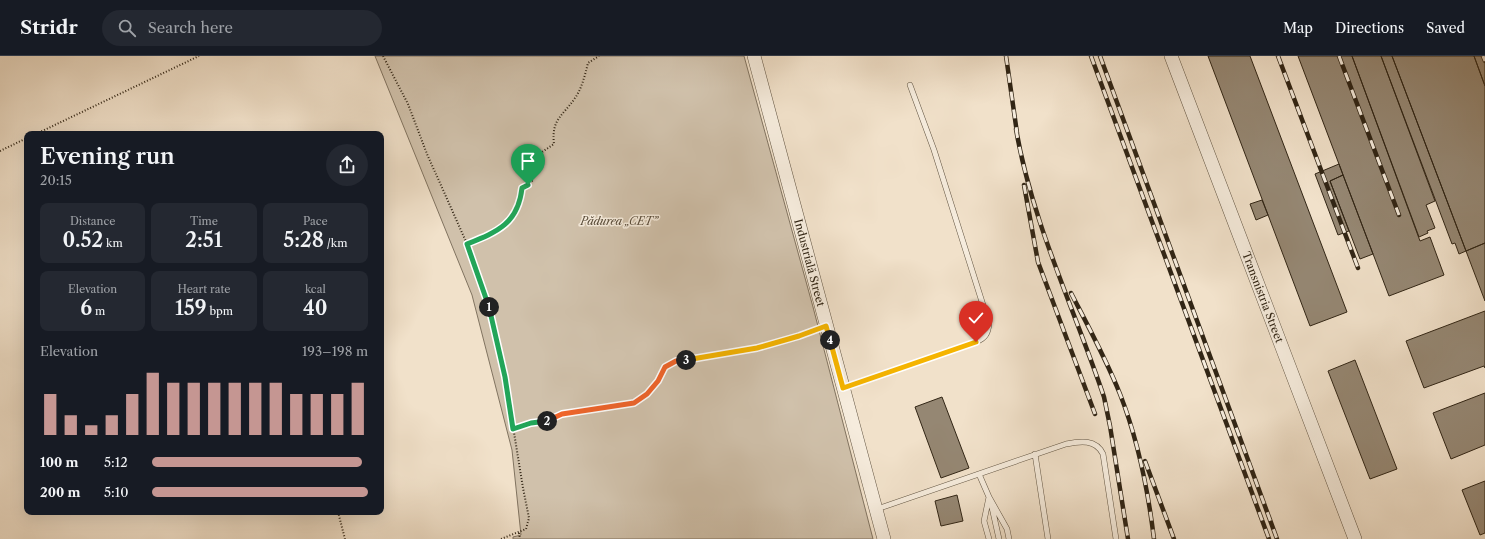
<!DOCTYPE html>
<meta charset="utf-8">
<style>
:root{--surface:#171b24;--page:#242831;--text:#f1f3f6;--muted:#9ea1a6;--line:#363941;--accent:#c59692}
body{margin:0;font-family:"Libre Caslon Text",serif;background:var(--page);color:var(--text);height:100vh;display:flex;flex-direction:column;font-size:15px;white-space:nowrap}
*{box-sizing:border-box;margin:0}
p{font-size:13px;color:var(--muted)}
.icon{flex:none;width:22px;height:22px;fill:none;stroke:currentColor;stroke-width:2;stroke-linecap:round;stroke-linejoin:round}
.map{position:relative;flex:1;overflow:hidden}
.details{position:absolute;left:24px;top:75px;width:360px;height:384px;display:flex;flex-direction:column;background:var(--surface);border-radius:8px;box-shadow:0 4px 16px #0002}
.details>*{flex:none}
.pin{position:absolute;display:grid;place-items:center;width:34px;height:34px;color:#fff;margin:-41px -17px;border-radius:50% 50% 50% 0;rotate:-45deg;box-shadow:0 0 4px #0007}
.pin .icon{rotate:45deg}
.km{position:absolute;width:20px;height:20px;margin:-10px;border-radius:50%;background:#222;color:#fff;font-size:11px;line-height:20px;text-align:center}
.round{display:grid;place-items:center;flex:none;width:42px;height:42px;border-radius:21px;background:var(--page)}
.headline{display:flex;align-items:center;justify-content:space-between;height:68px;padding:0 16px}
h1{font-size:22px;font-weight:600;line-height:30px}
.metrics{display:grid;grid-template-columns:repeat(3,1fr);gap:6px;height:68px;padding:4px 16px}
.metrics div{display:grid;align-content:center;border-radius:8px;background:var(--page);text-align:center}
.metrics b{font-size:20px;font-weight:600}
.metrics small{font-size:11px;font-weight:400}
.metrics p{font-size:11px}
.chart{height:112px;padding:8px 16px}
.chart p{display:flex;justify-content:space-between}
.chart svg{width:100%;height:72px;margin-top:4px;stroke:var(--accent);stroke-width:6}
ul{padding:0 16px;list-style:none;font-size:13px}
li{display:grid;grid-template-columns:64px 48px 1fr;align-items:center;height:30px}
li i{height:10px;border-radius:5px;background:var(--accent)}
header{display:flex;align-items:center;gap:24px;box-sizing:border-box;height:56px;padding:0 20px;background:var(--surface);border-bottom:1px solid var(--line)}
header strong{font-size:19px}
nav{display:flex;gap:22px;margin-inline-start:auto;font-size:14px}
.search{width:280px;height:36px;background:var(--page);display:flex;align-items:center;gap:10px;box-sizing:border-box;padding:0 14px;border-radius:22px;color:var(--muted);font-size:15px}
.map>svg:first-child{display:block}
</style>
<header>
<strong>Stridr</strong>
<div class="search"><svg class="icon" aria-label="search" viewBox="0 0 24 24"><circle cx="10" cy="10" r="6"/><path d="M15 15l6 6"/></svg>Search here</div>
<nav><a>Map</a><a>Directions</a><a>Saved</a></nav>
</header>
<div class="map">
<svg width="1485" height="483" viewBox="0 0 1485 483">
<rect width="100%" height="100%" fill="#f1e1ca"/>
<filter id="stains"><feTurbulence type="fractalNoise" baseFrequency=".005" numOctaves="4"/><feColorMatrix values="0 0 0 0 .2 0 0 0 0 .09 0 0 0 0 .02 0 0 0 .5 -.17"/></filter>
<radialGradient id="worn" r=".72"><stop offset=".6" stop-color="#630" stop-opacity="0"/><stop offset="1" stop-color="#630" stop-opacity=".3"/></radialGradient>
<!-- green -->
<path fill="#d0c1ab" stroke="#807360" d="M375,0H744L813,251L873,483H513V481L521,479L512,394L472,239Z"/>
<!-- building -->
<path fill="#958773" stroke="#312515" d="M1208,0H1250L1347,256L1310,270Z
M1298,0H1352L1420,185L1430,181L1444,219L1389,240Z
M1352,0H1381L1435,145L1426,149L1435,172L1427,175L1428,177L1419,181Z
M1381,0H1392L1466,195L1459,198L1455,187L1452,188Z
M1392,0H1474L1485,30V187L1466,195Z
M1474,0H1485V30Z
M1339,108L1343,119L1330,125L1349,175L1338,179L1315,118Z
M1343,119L1373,198L1360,203L1330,125Z
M1262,144L1268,159L1256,164L1250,148Z
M1485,187V245L1466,195Z
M1485,255V312L1484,310L1424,332L1406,285Z
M1355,304L1397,413L1370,423L1328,315Z
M1485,337V389L1451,403L1433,357Z
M942,341L969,412L941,422L915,351Z
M1485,425V477L1480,479L1462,434Z
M957,439L963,465L941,470L935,445Z"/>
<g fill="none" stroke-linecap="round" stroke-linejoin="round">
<!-- service casing -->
<g stroke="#615442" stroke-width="6">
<path id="service" d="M844,332L976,286C985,282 988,278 989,268L934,94L910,29
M1035,398L1048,483
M979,418L989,441L984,465L989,483
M989,441L1007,473L1009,483
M991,447L999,483
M877,453L1066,388C1080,385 1096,383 1103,398L1116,483"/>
</g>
<!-- tertiary casing -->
<g stroke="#615442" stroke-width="14">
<g id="tertiary">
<path id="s1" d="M754,0L884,483"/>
<path id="s2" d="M1171,0L1355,483"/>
</g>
</g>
<!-- path -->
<path stroke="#312515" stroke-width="2" stroke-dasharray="1 2" stroke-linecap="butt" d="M383,0L408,48L427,98L472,199L489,251L505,321L523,432L529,462L526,473L501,483
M36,78L199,0
M0,95L27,82
M467,188C497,176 518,168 522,132L532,125L536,100L554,88C551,63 563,60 575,42C582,32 585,19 588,7L599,0
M513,373L531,367L548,364L562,358L634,347L647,338L658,325L665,311L676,305L757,291L816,274
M338,456L345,483
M519,477L520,483"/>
<!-- service -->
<use href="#service" stroke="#f6ecdd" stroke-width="5"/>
<!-- tertiary -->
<use href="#tertiary" stroke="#f6ecdd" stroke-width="13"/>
<!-- rail casing -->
<g stroke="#312515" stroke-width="4.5">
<path id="rail" d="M1006,0L1017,77
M1091,0L1269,483
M1100,0L1277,483
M1278,0L1358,212
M1339,0L1399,159
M1483,0L1485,5
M1016,73C1032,166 1074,252 1104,341L1110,370L1128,483
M1024,129L1038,206L1095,358
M1071,237C1088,270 1106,303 1120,338C1138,384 1148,434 1154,483
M1145,405L1174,483"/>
</g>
<!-- rail -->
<use href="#rail" stroke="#f6ecdd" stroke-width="3" stroke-dasharray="9" stroke-linecap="butt"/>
</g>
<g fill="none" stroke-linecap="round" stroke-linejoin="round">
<!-- split-1 casing -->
<g stroke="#fff" stroke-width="8">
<path id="split-1" d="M489,251L467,188C497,176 518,168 522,132L528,129"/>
</g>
<!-- split-2 casing -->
<g stroke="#fff" stroke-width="8">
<path id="split-2" d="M489,251L505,321L513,373L531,367L547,365"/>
</g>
<!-- split-3 casing -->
<g stroke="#fff" stroke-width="8">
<path id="split-3" d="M547,365L562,358L634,347L647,338L658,325L665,311L676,305L686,304"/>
</g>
<!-- split-4 casing -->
<g stroke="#fff" stroke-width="8">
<path id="split-4" d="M686,304L757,292L799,280L826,270L830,284"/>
</g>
<!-- split-5 casing -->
<g stroke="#fff" stroke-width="8">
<path id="split-5" d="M830,284L843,332L976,286"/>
</g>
<!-- split-1 -->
<use href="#split-1" stroke="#22a559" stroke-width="5"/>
<!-- split-2 -->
<use href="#split-2" stroke="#22a559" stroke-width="5"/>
<!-- split-3 -->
<use href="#split-3" stroke="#f0652b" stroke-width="5"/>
<!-- split-4 -->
<use href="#split-4" stroke="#f5b400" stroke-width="5"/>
<!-- split-5 -->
<use href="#split-5" stroke="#f5b400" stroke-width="5"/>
</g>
<g text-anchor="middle" stroke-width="3" stroke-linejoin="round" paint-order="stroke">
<!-- park labels -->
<g font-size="11" font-style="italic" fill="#594c3a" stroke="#f6ecdd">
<text x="619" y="169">Pădurea „CET”</text>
</g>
<!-- street labels -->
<g font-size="11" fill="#312515" stroke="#f6ecdd">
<text dy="4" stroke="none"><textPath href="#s1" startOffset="214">Industrială Street</textPath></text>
<text dy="4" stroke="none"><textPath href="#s2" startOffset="258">Transnistria Street</textPath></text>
</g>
</g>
<rect width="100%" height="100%" filter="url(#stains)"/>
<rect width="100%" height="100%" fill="url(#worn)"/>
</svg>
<div class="pin" style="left:528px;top:129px;background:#1e9e55"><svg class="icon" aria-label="arrive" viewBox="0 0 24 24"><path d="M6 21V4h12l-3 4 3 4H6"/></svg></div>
<div class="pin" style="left:976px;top:286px;background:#d93025"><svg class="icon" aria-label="check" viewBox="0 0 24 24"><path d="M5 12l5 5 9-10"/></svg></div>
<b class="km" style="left:489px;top:251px">1</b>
<b class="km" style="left:547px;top:365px">2</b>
<b class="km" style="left:686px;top:304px">3</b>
<b class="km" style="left:830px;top:284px">4</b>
<section class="details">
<div class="headline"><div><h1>Evening run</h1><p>20:15</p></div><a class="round"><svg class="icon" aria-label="share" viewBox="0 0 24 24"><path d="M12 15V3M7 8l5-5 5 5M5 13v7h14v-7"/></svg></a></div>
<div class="metrics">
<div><p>Distance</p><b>0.52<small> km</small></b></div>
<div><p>Time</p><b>2:51</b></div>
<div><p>Pace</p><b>5:28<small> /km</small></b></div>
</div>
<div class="metrics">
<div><p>Elevation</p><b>6<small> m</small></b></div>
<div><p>Heart rate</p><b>159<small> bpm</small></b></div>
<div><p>kcal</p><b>40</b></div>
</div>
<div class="chart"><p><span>Elevation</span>193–198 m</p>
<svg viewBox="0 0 160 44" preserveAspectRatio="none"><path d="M5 44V19M15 44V32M25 44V38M35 44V32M45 44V19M55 44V6M65 44V12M75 44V12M85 44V12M95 44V12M105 44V12M115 44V12M125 44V19M135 44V19M145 44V19M155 44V12"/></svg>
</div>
<ul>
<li><b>100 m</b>5:12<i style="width:97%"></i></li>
<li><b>200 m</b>5:10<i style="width:100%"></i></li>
</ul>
</section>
</div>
